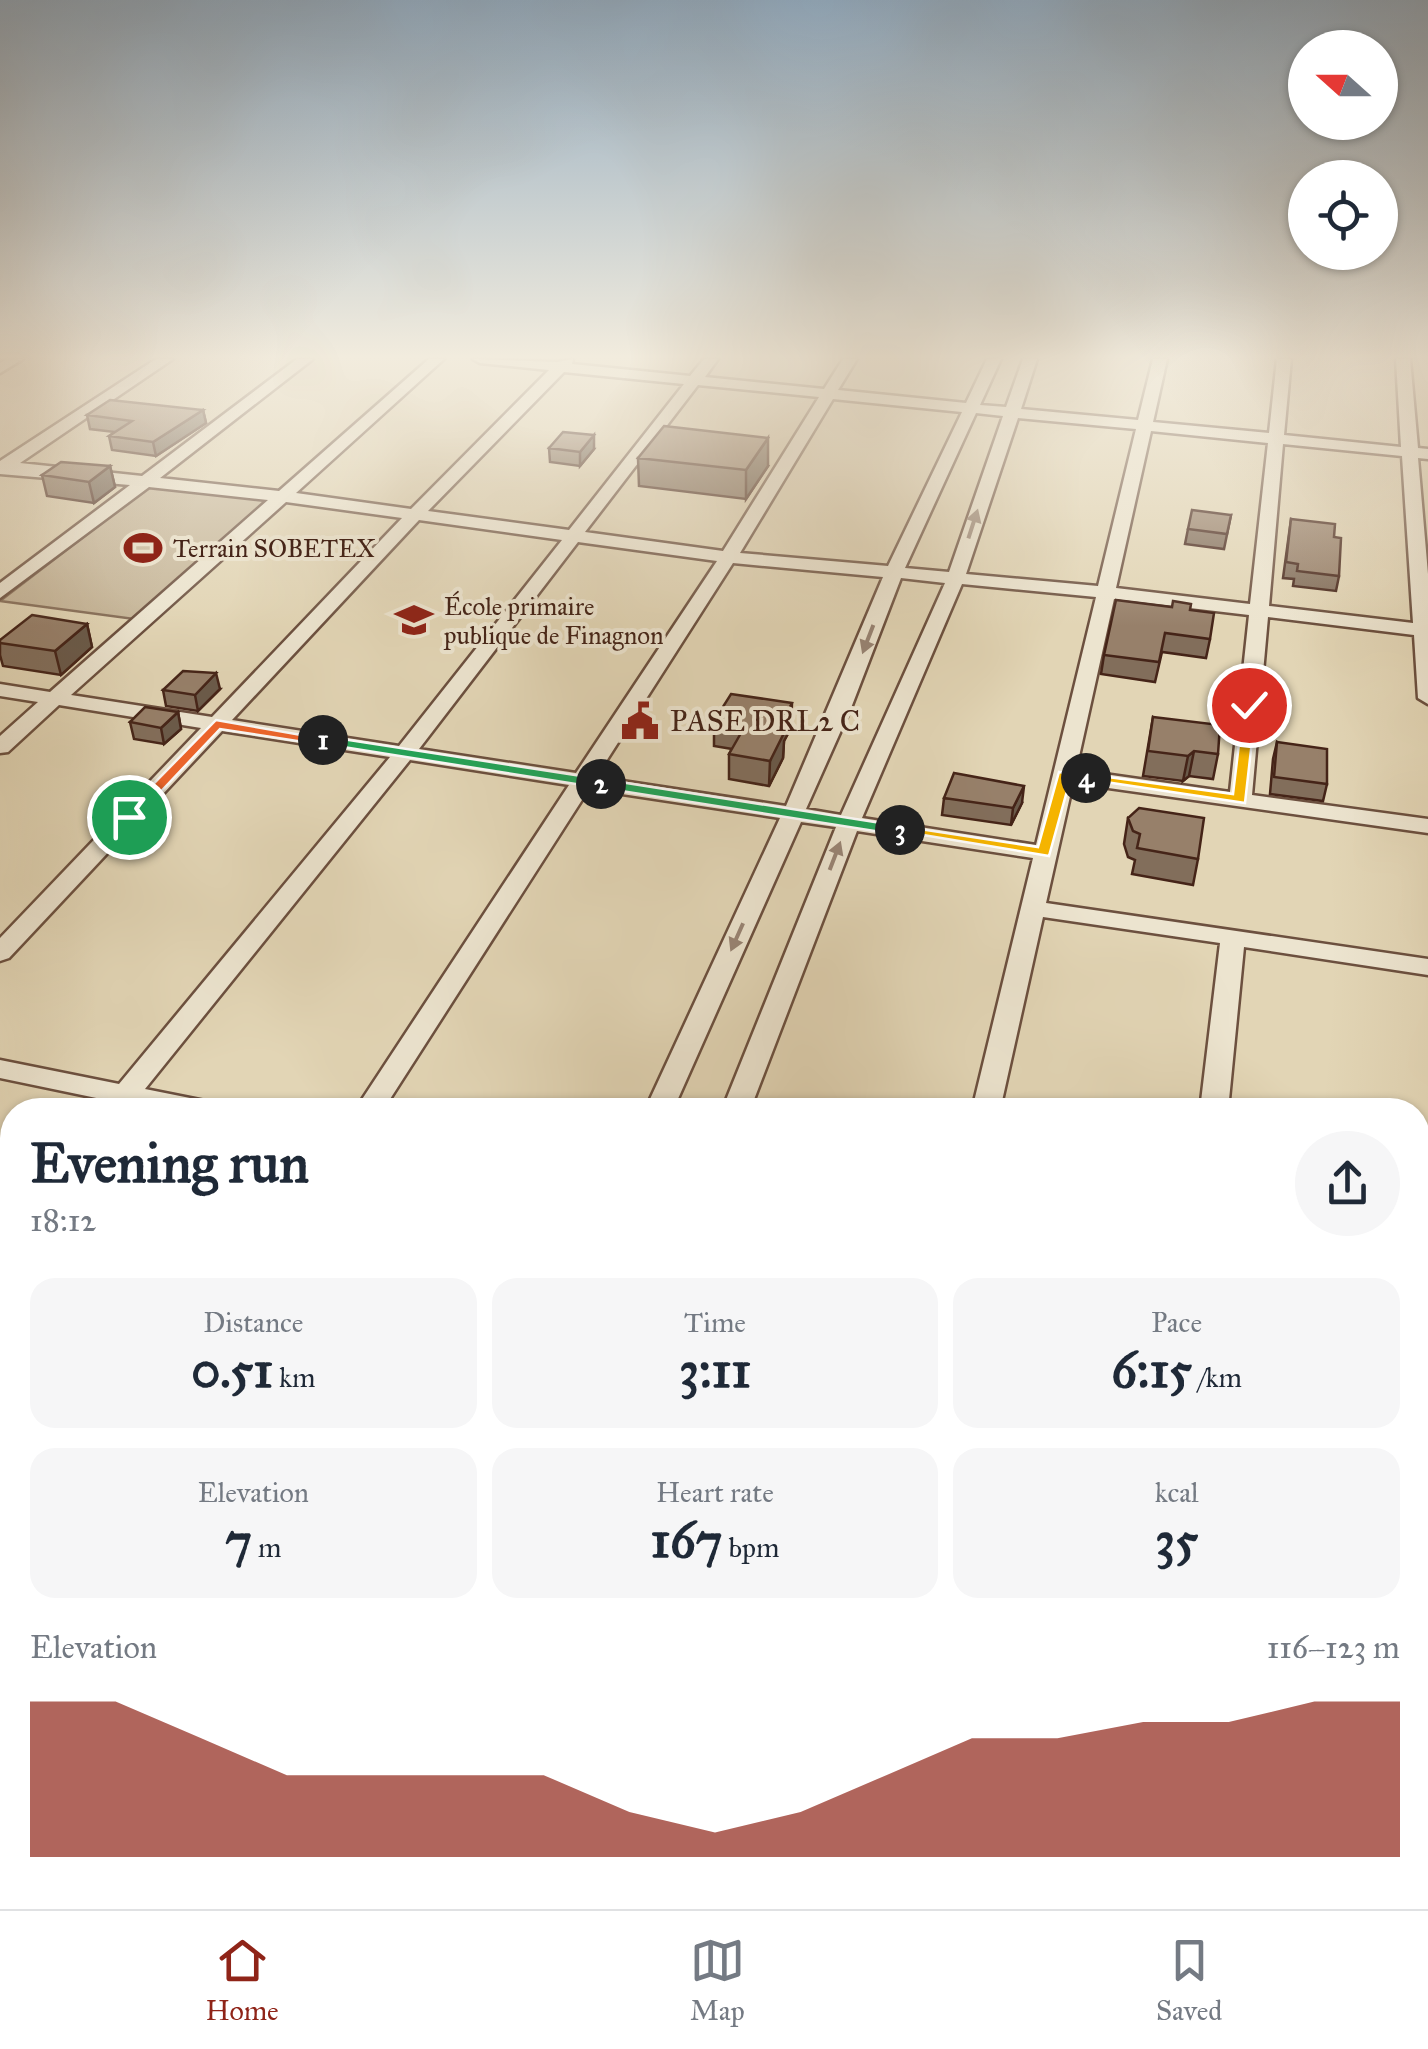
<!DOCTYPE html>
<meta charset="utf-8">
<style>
:root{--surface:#fff;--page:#f6f6f7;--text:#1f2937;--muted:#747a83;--line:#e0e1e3;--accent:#8f2418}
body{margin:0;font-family:"IM FELL Great Primer",serif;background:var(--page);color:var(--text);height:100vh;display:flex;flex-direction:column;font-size:38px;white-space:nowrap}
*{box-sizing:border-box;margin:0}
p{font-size:32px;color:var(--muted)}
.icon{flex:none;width:55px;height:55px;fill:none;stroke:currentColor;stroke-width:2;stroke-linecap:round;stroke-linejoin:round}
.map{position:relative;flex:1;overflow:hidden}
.panel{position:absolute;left:0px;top:1098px;width:1430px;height:812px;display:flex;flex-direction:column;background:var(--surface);border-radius:40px 40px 0 0;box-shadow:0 2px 8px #0004}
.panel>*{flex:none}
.needle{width:65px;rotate:291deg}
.buttons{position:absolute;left:1288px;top:30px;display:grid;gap:20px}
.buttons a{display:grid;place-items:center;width:110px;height:110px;border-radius:50%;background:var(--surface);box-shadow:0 2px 8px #0004;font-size:50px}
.pin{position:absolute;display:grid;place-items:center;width:85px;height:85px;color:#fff;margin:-42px;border:5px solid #fff;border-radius:50%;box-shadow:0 2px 10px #0007}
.km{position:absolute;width:50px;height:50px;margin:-25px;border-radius:50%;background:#222;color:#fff;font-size:28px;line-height:50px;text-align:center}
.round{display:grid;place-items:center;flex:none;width:105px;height:105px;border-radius:52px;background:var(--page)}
.head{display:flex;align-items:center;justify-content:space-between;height:170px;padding:0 30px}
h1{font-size:55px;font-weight:800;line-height:75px}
.metrics{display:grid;grid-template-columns:repeat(3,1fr);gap:15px;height:170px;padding:10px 30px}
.metrics div{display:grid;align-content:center;border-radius:25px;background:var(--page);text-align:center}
.metrics b{font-size:50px;font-weight:800}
.metrics small{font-size:28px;font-weight:400}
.metrics p{font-size:28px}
.chart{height:280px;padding:20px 30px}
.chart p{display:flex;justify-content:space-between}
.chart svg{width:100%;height:180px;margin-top:10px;fill:var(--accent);opacity:.7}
.tabs{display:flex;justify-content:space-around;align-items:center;height:140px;border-top:2px solid var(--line);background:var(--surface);font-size:28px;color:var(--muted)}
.tabs a{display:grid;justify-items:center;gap:5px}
.tabs .current{color:var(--accent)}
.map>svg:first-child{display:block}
</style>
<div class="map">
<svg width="1428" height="1909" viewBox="0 0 1428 1909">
<rect width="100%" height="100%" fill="#e2d5b5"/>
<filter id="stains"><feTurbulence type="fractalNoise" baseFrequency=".002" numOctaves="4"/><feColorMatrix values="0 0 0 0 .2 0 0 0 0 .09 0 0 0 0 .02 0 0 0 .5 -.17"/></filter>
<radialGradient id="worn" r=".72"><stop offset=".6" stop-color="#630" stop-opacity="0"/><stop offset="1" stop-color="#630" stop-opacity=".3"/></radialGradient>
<!-- green -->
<path fill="#c7b79a" stroke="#866e59" stroke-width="2.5" d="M155,482L279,497L134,619L0,601Z"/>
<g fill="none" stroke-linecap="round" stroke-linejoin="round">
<!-- street casing -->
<g stroke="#6c503f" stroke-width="5">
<path id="street" d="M6,359H23L0,373V363Z
M156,359H173L20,463L142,476L297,359H313L160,478L279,491L429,359H444L296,493L411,509L549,370L480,363L473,359L557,362L573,359L572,364L690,376L704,359H718L705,377L824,389L843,359H857L838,390L966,403L987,359H1001L980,405L1006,407L1023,359H1037L1021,409L1138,420L1153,359H1167L1153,422L1269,433L1277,359H1291L1284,435L1401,447L1396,359H1410L1418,448L1428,449V459L1418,458L1428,574V704L1418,698L1414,635L1268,617L1252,795L1428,819V833L1073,783L1046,903L1428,959V975L1244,947L1228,1110H1200L1220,943L1043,917L1000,1110H972L1033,858L857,831L750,1110H722L836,827L801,822L673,1110H645L780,818L589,789L383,1110H355L569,785L410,760L145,1089L215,1103L219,1110H158L132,1105L128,1110H99L106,1100L0,1078V1060L119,1084L390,757L222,731L9,958L0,961V938L201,728L59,705L8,752L0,753V736L38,702L0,696V684L50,692L268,500L149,487L0,598V583L130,485L0,474V461ZM564,372L684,384L569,530L428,511ZM698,385L819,397L723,551L585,532ZM833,399L962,412L888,566L740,553ZM976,413L1003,416L949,572L905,568ZM1018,418L1136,429L1098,586L966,574ZM1151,431L1268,443L1250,604L1116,588ZM1283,444L1402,456L1413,623L1269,606ZM286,502L402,518L212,717L71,695ZM419,520L562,540L399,746L232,720ZM578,542L717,561L576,773L419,749ZM733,563L883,577L786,806L596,777ZM901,578L945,583L841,815L806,809L851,708ZM962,584L1096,597L1036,845L862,818ZM1114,599L1249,615L1230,792L1076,770Z
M12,1225V1258L0,1263V1230Z
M1418,1337L1428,1339V1365L1418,1362Z
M12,1655V1706L0,1711V1660Z
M0,1731L12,1735V1773L0,1769Z
M487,1898H565L570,1909H492Z
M771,1898H813L811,1909H769Z
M1122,1898H1164L1163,1909H1121Z"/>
</g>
<!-- street -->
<use href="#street" fill="#ece4cf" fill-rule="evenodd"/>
</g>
<!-- wall -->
<path fill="#826e5b" stroke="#452418" stroke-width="2.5" d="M203,410L206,423L156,456L112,450L109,436L115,432L90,429L87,415Z
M549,448L594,449L580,466L550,462Z
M638,458L768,466L746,499L639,486Z
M110,466L115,487L94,503L47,496L42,475Z
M1231,515L1224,549L1185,544L1188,529Z
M1291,519L1334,537L1339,576L1336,591L1293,586L1294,579L1283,578Z
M1190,610L1210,639L1206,658L1162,652L1155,682L1101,674L1104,655Z
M87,624L92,647L61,675L3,666L0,655V640Z
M220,689L198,711L166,706L163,690Z
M178,712L181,729L164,744L134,739L130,722Z
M1153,717L1218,754L1213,779L1189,776L1183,781L1143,776Z
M714,721L791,728L784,741L783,758L769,786L729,779V754L732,749L714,746Z
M1277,742L1327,784L1323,801L1270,794L1273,759Z
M944,798L1022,803L1011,825L942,815Z
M1128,818L1198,859L1193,885L1132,874L1135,860L1128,857L1124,844Z"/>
<!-- shaded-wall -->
<path fill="#6a5a4a" stroke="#452418" stroke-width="2.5" d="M203,410L206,423L156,456L153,442Z
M594,435V449L580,466V452Z
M768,438V466L746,499V470Z
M110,466L115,487L94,503L89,482Z
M87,624L92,647L61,675L55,651Z
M216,673L220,689L198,711L195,695Z
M792,703L791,728L784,741L783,758L769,786L770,761L776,732Z
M178,712L181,729L164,744L161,728Z
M1194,751L1189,776L1183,781L1188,756Z
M1024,786L1022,803L1011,825L1013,808Z"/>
<!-- building -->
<path fill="#97806a" stroke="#452418" stroke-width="2.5" d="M110,400L203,410L153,442L109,436L132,421L87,415Z
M664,426L768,438L746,470L638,458Z
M563,432L594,435L580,452L549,448Z
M61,462L110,466L89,482L42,475Z
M1192,510L1231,515L1227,534L1188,529Z
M1291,519L1335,524L1334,537L1341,538L1339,576L1297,571L1298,564L1286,562Z
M1116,600L1172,607L1173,601L1191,604L1190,610L1214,613L1210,639L1165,633L1159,662L1104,655Z
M32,615L87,624L55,651L0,643V640Z
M183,671L216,673L195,695L163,690Z
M731,694L792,703L776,732L784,733L770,761L729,754L745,726L714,721Z
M145,707L178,712L161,728L130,722Z
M1153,717L1220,725L1218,754L1194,751L1188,756L1148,751Z
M1277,742L1327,749V784L1274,777Z
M954,773L1024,786L1013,808L944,798Z
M1139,808L1204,818L1198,859L1137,848L1140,834L1133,831L1128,818Z"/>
<!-- one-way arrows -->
<defs><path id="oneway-solid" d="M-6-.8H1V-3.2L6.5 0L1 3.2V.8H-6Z" transform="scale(2.5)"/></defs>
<g fill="#988474">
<use href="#oneway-solid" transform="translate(973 524) rotate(-72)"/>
<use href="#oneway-solid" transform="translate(868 639) rotate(111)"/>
<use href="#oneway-solid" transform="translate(835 856) rotate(-69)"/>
<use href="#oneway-solid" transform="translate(737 937) rotate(114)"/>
</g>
<!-- sky -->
<linearGradient id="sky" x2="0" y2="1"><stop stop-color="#90a9be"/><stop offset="0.57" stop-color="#f2ecde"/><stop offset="1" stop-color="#f2ecde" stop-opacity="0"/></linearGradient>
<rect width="1428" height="626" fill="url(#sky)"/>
<!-- split-1 -->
<path fill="#f0652b" stroke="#fff" stroke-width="2.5" d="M216,720L330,740L323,745L220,729L134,820H124V814Z"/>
<!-- split-2 -->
<path fill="#22a559" stroke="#fff" stroke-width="2.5" d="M323,736L601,779L608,784L601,788L318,743Z"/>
<!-- split-3 -->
<path fill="#22a559" stroke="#fff" stroke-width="2.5" d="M601,779L900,826L908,830L900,835L596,787Z"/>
<!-- split-4 -->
<path fill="#f5b400" stroke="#fff" stroke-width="2.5" d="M1059,772L1094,778L1086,782L1070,780L1049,856L893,830L900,826L1038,847Z"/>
<!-- split-5 -->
<path fill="#f5b400" stroke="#fff" stroke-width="2.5" d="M1244,702L1256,705L1245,803L1079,778L1086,774L1233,794Z"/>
<!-- icons -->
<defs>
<g id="stadium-bare" transform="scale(3)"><path d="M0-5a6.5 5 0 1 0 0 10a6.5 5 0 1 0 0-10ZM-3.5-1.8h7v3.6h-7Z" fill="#8f2418" stroke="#ece4cf" stroke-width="2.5" paint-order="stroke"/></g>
<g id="school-bare" transform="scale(3)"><path d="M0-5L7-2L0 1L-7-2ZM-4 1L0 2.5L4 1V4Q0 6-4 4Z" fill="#8f2418" stroke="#ece4cf" stroke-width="2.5" paint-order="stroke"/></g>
<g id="civic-bare" transform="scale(3)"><path d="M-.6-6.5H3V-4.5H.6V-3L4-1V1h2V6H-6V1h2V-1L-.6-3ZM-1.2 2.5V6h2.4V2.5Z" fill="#8f2418" stroke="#ece4cf" stroke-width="2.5" paint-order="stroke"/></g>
</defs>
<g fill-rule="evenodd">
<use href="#stadium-bare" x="143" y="548"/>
<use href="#school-bare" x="414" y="620"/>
<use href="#civic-bare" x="640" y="721"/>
</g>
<g text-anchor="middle" stroke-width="8" stroke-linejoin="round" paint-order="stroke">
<!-- far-poi labels -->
<g font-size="25" fill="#452418" stroke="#ece4cf" text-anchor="start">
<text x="173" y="557">Terrain SOBETEX</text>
<text x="444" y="615">École primaire<tspan x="444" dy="29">publique de Finagnon</tspan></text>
</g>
<!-- poi labels -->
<g font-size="30" fill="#452418" stroke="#ece4cf" text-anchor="start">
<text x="670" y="731">PASE DRL2 C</text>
</g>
</g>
<rect width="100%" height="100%" filter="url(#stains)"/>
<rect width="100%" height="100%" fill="url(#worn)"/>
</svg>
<div class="buttons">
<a><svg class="needle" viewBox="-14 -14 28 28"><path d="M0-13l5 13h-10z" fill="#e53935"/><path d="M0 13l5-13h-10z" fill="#747a83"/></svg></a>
<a><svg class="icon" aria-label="locate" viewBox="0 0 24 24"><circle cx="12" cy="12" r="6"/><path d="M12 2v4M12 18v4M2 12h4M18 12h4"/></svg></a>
</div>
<div class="pin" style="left:129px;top:817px;background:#1e9e55"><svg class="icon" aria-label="arrive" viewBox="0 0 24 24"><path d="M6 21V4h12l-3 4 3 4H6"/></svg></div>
<div class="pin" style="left:1249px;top:705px;background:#d93025"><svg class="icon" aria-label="check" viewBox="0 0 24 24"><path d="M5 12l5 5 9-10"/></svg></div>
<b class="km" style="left:323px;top:740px">1</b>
<b class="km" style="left:601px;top:784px">2</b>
<b class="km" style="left:900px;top:830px">3</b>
<b class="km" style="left:1086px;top:778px">4</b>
<section class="panel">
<div class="head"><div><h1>Evening run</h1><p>18:12</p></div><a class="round"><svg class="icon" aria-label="share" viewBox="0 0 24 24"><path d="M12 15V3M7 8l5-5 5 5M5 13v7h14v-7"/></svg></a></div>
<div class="metrics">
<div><p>Distance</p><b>0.51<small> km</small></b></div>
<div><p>Time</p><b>3:11</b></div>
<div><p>Pace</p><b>6:15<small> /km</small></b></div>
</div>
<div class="metrics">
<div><p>Elevation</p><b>7<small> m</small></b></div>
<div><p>Heart rate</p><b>167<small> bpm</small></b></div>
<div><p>kcal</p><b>35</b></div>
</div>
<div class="chart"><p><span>Elevation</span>116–123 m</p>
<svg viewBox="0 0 160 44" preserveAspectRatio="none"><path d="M0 44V6L10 6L20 15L30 24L40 24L50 24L60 24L70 33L80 38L90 33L100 24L110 15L120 15L130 11L140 11L150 6L160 6V44z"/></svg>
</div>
</section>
</div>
<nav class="tabs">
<a class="current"><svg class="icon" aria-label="home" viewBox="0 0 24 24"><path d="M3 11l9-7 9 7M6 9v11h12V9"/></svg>Home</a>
<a><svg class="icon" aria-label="map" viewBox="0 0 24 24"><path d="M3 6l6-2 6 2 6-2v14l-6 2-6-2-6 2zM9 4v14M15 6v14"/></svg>Map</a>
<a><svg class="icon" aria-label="saved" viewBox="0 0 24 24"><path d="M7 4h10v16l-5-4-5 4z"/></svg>Saved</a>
</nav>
